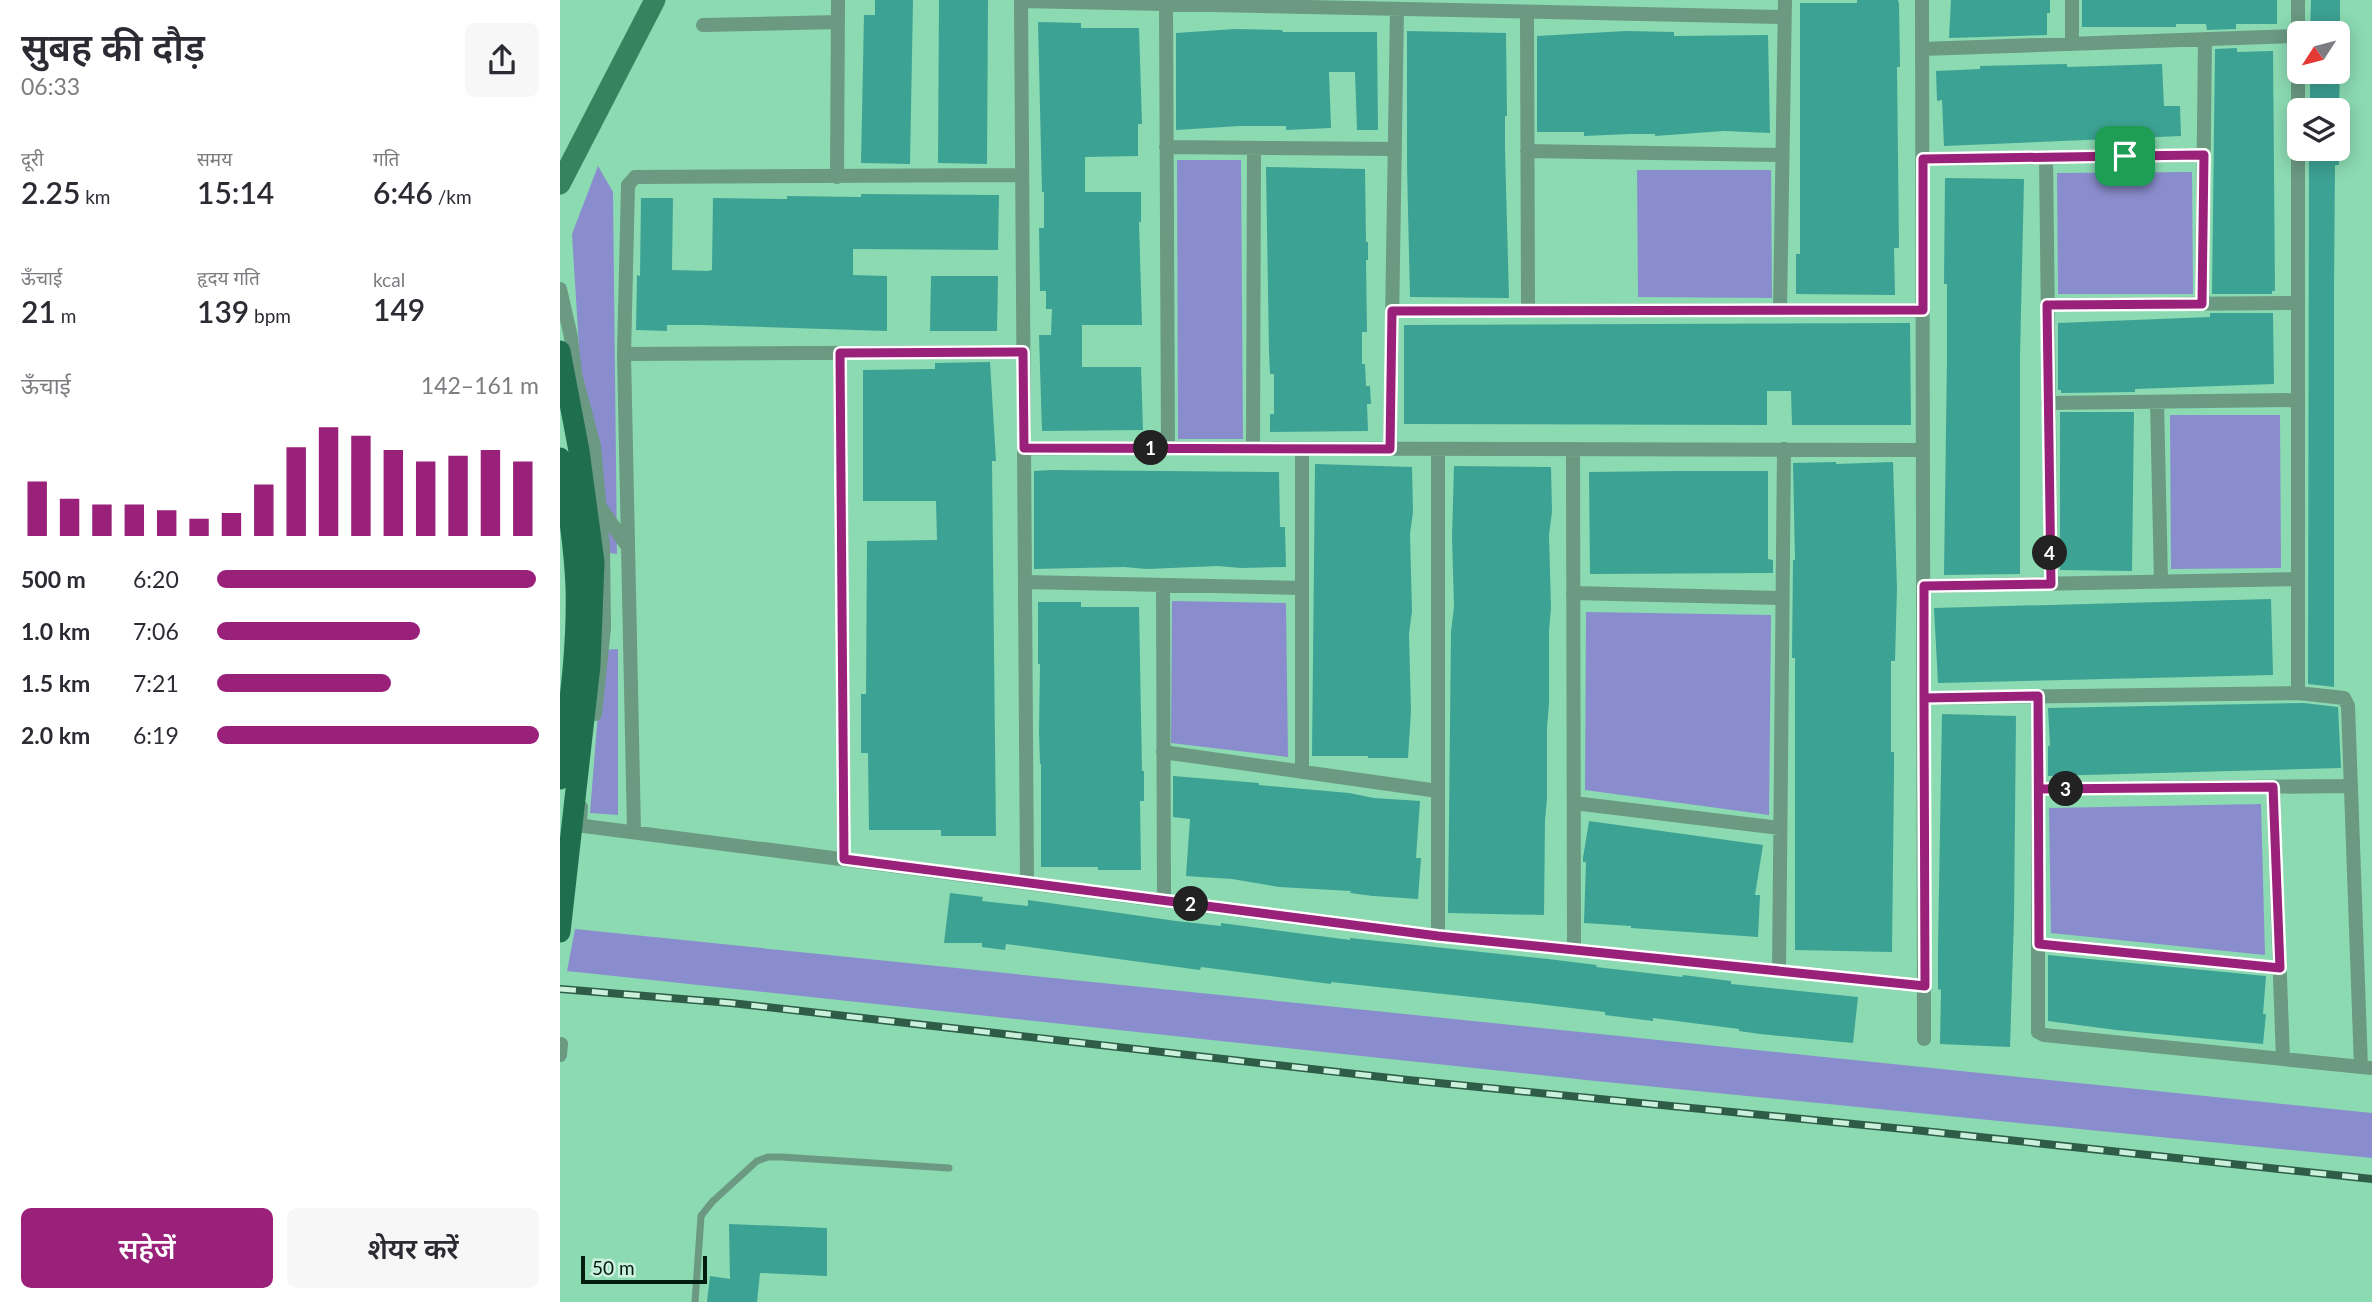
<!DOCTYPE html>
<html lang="hi">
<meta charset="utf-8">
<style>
:root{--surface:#fff;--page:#f7f7f7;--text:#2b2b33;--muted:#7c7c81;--accent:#9a217a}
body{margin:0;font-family:Lato,"Noto Sans Devanagari",sans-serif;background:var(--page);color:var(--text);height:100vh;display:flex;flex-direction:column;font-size:26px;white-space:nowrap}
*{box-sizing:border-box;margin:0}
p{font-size:23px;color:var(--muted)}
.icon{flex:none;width:38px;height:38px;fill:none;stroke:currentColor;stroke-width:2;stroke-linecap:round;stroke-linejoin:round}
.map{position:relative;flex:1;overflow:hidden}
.details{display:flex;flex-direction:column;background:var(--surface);width:560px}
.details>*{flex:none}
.needle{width:46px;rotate:234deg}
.tools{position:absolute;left:1727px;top:21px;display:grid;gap:14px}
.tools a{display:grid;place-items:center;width:63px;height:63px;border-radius:10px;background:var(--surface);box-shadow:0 4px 18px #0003;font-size:35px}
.scale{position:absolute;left:21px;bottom:18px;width:126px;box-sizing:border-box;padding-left:7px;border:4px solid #001d0f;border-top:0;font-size:19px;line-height:24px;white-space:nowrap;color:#001d0f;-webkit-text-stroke:5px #cbf1dc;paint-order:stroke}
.pin{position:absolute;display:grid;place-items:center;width:60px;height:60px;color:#fff;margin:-30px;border-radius:14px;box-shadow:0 4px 10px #0006}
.km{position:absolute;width:35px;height:35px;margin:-18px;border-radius:50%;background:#222;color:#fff;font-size:19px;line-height:35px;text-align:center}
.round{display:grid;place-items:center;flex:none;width:74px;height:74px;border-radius:10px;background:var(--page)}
.overview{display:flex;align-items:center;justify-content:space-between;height:119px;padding:0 21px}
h1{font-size:38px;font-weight:600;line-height:52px}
.metrics{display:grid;grid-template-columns:repeat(3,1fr);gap:10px;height:119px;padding:7px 21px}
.metrics div{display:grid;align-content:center}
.metrics b{font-size:30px;font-weight:600}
.metrics small{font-size:19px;font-weight:400}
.metrics p{font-size:19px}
.chart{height:196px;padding:14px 21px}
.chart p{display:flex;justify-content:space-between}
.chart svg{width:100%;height:126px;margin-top:7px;stroke:var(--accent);stroke-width:6}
.button{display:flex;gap:14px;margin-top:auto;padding:14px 21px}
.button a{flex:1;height:80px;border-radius:10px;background:var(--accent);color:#fff;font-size:28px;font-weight:600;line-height:80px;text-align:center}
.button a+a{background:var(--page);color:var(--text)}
ul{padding:0 21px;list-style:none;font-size:23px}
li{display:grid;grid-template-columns:112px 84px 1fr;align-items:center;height:52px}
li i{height:18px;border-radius:9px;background:var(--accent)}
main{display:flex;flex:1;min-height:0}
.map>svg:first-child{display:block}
</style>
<main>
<section class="details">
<div class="overview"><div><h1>सुबह की दौड़</h1><p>06:33</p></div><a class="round"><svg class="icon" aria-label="share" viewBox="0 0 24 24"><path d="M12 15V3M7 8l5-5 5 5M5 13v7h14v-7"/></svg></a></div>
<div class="metrics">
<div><p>दूरी</p><b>2.25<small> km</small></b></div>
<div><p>समय</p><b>15:14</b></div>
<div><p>गति</p><b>6:46<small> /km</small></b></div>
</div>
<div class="metrics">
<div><p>ऊँचाई</p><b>21<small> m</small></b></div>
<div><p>हृदय गति</p><b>139<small> bpm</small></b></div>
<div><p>kcal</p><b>149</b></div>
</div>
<div class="chart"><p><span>ऊँचाई</span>142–161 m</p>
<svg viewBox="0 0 160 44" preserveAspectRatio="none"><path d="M5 44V25M15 44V31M25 44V33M35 44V33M45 44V35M55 44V38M65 44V36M75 44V26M85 44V13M95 44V6M105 44V9M115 44V14M125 44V18M135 44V16M145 44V14M155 44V18"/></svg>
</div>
<ul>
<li><b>500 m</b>6:20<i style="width:99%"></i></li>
<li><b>1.0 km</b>7:06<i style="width:63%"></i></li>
<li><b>1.5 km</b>7:21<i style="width:54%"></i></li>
<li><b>2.0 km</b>6:19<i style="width:100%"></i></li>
</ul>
<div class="button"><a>सहेजें</a><a>शेयर करें</a></div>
</section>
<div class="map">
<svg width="1812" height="1302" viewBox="0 0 1812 1302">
<rect width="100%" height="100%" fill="#8bdab2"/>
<!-- green -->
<path fill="#8a8dcd" d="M617,160H681L683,439H618Z
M38,166L53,192L57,554L50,553L20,363L12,234Z
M1077,170H1211L1212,298L1078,297Z
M1632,172L1633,294H1498L1497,173Z
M1610,415H1720L1721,568L1611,569Z
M612,601L726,603L728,757L611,743Z
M1026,612L1211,615L1209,815L1025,790Z
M58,649V815L30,813L43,650Z
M1701,804L1705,955L1491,933L1489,808Z
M15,929L1812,1113V1158L1026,1080L7,971Z"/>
<!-- building -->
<path fill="#3ca293" d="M315,0H353L350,164L301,163L304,15H315Z
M379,0H428L427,164L378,163Z
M1297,0H1338L1339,4L1340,67H1337L1339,248H1334L1335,295L1236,294V254H1240V3H1297Z
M1391,0H1490V13H1487V35L1389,38Z
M1522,0H1717V24H1676V29L1647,30L1646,24H1616V27H1522Z
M1751,0H1780V33H1750Z
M478,22L521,23V28H579L582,124H578V156L525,157V192H581V222H579L582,325H522V367H581L583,430L482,431L479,335H491L492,309H486V291H480L479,228H484V192H482Z
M675,29L722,30L723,32H817L818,130H797L795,72H769L771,128L726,130V126H680L616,130V33Z
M847,31L946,33L947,116H945V149L949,298L850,297L847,166Z
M1066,31L1114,32V36L1208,35L1210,133L1164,131L1095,136V134H1070L1024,136V132H977V36Z
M1677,48V52L1713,51L1715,291H1712V294H1652L1655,49Z
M1507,64V67L1602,64L1604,106H1620L1621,136L1384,146L1382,100L1377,101L1376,71L1420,69V66Z
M1750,72H1780L1779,110H1750Z
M1749,149H1779V165H1775L1774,293V687L1748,684Z
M706,167L805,169L806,242H808V260H806L807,332H802V364H805L806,386H810L811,404H807L808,431L710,432V414H714V374H710L709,352Z
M1385,178L1464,179L1460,358V574L1384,575L1387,357V284H1384Z
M301,194L439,195L438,250L293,249V275L327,276V331L143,325H107V331L76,330L77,275L80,276L81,198H113L112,270L148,271L152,270L153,198L227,199V196L301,197Z
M371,276H438L437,331H370Z
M1650,313H1713L1714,384L1575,389V392L1501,393V390H1498V323L1650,317Z
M1350,323L1351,425H1232L1231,391H1207V425L844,424V325Z
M430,362L436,461H432L436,836H381V830H309L308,753H301V694H306L307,541L377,540L376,501H303V370L375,369V363Z
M1500,412H1574L1572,571L1500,570Z
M1276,462V464L1333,462L1337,588L1335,661H1331V752H1334V774L1332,952L1235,950V658H1232L1233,560H1235L1233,463Z
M755,464L852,467L853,512L850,534L852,611L849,634L851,711L848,758H808V756H752Z
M894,466L991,467L992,512L989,535L991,608L989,631V704L987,727V798L985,821L984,915L888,913L891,632L894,607L892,538Z
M492,470L719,472L720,527H725L726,567L681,568L658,566L587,569L564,567L474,569V471Z
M1118,471H1208V559L1213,560V573L1030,574L1029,472Z
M1711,599L1713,675L1378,683L1374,608Z
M478,602H521V607H579L582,771H584V801H580L581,870H538V867H481V764H480L479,731L480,664H478Z
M1744,703L1778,707L1781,768L1488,776V746H1490L1488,708Z
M1382,714L1456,716L1454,918L1450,1047L1380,1044L1381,990L1378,989V947Z
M613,776L699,783V785L789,793L814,798L860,801L856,858H861L858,899L813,896L790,893L791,891L719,887L672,879L626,876L630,819L613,817Z
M1029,821L1203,845L1195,895H1200L1198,937L1071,928V926L1024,923L1026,862H1023V858Z
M390,893L423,897L422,901L468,906V900L616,921L661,926V923L790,940V938L988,959L1037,965L1036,967L1122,977L1123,975L1171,981V984L1298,997L1293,1043L1200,1034L1179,1031V1029L1093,1018V1021L1045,1015V1012L969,1003L771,982V984L641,967L640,970L446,944L445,950L422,947V943H384Z
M1488,955L1706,976L1703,1014H1706L1703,1044L1556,1030L1488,1021Z
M169,1224L267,1228V1276L200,1273L197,1302H147L150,1276L170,1279Z"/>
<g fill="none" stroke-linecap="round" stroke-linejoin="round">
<!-- lane -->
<path stroke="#6b9981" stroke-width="7" d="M135,1302L141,1216L152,1202L197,1161L208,1157H222L389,1168"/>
<!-- street -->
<path stroke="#6b9981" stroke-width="14" d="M461,0L467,883
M1362,0L1364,1039
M1512,0V44
M461,1L1224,17
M606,4L608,448
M967,12L968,310
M143,25L278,22
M1362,49L1738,36
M606,147L835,149
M967,151L1222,155
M1486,157L1491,584
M1363,159L1644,155
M277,177L278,0
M0,289L11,337L15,374L34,446L43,548L44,628L35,714
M1642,304L1645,39
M1487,305L1738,303
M1220,310L1225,0
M832,311L1363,310
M280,353L284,859
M64,354L463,352
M1597,402L1601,581
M1488,403L1738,400
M464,448L1363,450
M693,449L694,148
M830,449L837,9
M878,449V936
M1013,449L1014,950
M40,507L68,547
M465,582L742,588
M603,585L604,900
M1364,586L1738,579
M1013,593L1222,598
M1738,693V0
M1478,696V1032L1484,1035L1812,1068
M1364,698L1738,693L1784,698L1788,706L1801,1067
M603,752L878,791
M742,772V449
M1713,787L1723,1059
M1479,789L1791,786
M1014,803L1220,828
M21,807L20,820L24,826L878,936L1365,986
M74,831L64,354L68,185L75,177L462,175
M1479,944L1719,968
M1219,971L1224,449
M0,1055L1,1044"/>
<!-- secondary -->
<path stroke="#378360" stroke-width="21" d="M0,184L95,0"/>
<!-- primary -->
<path stroke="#1f6e4d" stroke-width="21" d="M0,351L19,451L34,562L30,665L0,932
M0,458C7,500 14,542 16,586C18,651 8,715 0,779"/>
<!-- rail casing -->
<g stroke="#2f5c46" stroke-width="8">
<path id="rail" d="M0,989L171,1003L848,1080L1354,1130L1812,1179"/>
</g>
<!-- rail -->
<use href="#rail" stroke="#cbf1dc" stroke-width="5" stroke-dasharray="16" stroke-linecap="butt"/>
</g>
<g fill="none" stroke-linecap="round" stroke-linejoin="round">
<!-- route casing -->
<g stroke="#fff" stroke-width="14">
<path id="route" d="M1565,156L1363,159V310L832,311L830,449L464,448L463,352L280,353L284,859L878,936L1365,986L1364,698L1478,696L1479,789L1713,787L1720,968L1479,944L1478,696L1364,698V586L1491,584L1487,305L1642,304L1644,155L1565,156"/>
</g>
<!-- route -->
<use href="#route" stroke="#9a217a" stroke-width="9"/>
</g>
</svg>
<div class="tools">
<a><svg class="needle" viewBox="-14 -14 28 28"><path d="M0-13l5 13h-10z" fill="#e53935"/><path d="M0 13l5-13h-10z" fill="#7c7c81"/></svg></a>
<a><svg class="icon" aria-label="layers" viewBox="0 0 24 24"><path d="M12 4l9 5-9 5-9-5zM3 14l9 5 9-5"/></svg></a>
</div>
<div class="scale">50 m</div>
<div class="pin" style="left:1565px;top:156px;background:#1e9e55"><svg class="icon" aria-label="arrive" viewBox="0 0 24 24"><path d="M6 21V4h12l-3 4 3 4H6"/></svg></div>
<b class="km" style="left:591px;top:448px">1</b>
<b class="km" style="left:631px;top:904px">2</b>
<b class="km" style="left:1506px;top:789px">3</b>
<b class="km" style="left:1490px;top:553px">4</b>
</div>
</main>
